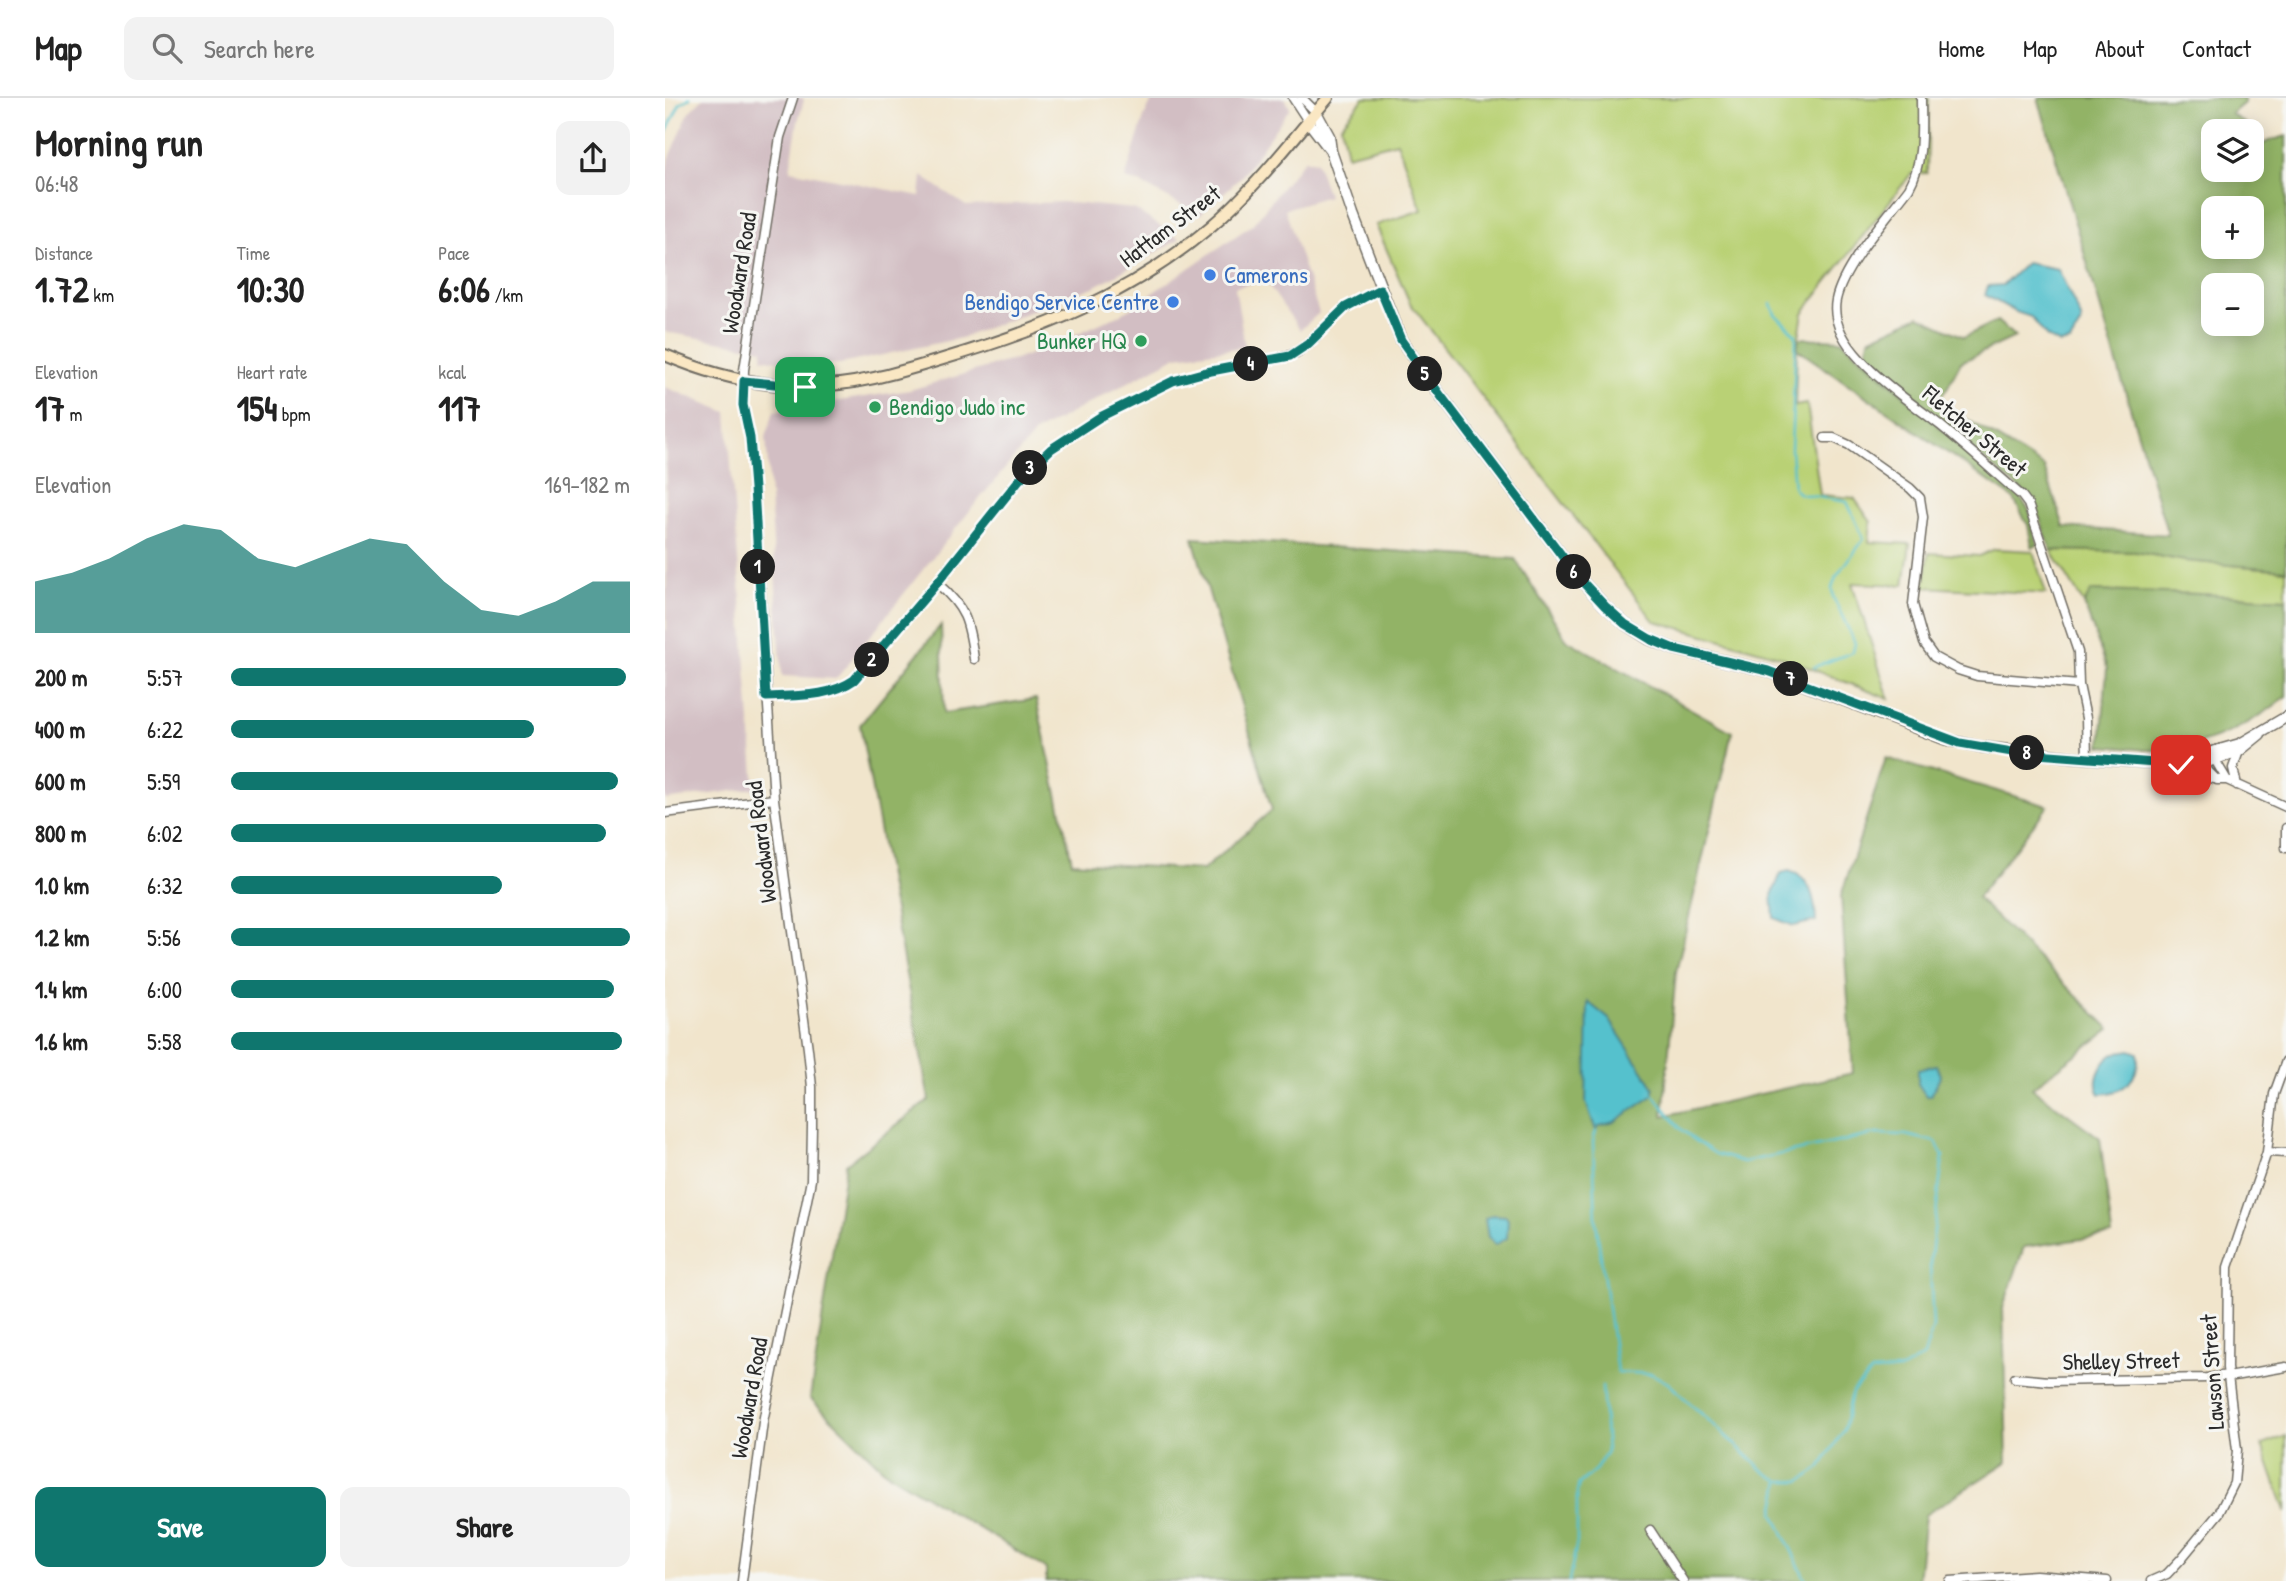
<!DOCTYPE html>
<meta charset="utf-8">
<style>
:root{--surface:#fff;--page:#f2f2f2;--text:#222;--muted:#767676;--line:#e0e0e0;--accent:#0f766e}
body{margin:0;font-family:"Patrick Hand",sans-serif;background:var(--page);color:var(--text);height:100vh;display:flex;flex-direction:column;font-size:26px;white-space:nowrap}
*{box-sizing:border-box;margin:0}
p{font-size:23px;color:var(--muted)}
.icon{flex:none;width:38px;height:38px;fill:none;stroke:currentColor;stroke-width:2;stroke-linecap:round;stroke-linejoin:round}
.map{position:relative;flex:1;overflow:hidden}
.side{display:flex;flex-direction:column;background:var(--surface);width:665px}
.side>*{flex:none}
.fabs{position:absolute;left:1536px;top:21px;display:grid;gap:14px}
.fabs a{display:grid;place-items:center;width:63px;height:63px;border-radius:14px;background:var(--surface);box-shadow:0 4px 18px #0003;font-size:35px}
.pin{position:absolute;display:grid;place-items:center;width:60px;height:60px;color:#fff;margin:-30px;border-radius:14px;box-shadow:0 4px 10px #0006}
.km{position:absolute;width:35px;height:35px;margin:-18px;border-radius:50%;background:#222;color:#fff;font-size:19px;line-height:35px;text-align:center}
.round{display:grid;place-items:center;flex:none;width:74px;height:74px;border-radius:14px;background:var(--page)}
.headline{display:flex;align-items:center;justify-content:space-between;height:119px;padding:0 35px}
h1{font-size:38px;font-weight:700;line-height:52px}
.figures{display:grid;grid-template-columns:repeat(3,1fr);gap:10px;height:119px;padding:7px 35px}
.figures div{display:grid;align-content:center}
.figures b{font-size:35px;font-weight:700}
.figures small{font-size:19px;font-weight:400}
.figures p{font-size:19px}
.chart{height:196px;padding:14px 35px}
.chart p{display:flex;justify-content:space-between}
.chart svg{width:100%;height:126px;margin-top:7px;fill:var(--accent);opacity:.7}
.button{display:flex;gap:14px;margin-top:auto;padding:14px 35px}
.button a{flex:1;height:80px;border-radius:14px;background:var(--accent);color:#fff;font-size:28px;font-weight:700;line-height:80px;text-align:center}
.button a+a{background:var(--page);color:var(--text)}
ul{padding:0 35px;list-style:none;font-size:23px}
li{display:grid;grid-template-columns:112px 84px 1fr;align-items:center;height:52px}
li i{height:18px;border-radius:9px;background:var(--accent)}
header{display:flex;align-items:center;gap:42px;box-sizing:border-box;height:98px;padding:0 35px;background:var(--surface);border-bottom:2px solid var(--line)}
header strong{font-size:33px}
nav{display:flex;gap:38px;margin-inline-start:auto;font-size:24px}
.search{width:490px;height:63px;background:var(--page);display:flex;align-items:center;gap:18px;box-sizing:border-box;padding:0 24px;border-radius:14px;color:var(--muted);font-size:26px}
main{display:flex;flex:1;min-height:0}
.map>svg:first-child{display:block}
</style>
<header>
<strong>Map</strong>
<div class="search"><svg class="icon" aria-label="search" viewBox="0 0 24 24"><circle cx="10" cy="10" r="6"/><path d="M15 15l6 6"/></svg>Search here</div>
<nav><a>Home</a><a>Map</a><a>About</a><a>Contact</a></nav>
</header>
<main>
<section class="side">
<div class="headline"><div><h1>Morning run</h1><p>06:48</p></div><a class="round"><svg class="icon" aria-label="share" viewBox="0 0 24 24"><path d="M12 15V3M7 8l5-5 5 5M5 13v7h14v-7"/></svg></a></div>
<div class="figures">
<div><p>Distance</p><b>1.72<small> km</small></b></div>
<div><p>Time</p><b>10:30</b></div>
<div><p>Pace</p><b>6:06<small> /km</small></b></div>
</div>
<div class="figures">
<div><p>Elevation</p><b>17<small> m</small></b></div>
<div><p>Heart rate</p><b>154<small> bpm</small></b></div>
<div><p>kcal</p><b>117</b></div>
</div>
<div class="chart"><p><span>Elevation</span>169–182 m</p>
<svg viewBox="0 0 160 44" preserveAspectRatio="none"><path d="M0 44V26L10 23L20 18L30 11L40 6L50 8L60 18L70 21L80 16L90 11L100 13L110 26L120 36L130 38L140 33L150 26L160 26V44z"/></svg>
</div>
<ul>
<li><b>200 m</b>5:57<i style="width:99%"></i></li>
<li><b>400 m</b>6:22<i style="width:76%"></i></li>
<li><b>600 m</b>5:59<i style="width:97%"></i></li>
<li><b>800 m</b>6:02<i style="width:94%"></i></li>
<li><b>1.0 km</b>6:32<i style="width:68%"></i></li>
<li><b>1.2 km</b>5:56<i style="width:100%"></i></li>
<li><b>1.4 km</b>6:00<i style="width:96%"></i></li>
<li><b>1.6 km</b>5:58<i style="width:98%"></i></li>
</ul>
<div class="button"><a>Save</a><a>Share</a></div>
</section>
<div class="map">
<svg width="1621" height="1483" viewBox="0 0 1621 1483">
<rect width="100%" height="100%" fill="#f6f6f2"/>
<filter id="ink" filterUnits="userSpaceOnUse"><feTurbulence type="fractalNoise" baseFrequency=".0143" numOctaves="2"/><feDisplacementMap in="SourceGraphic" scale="14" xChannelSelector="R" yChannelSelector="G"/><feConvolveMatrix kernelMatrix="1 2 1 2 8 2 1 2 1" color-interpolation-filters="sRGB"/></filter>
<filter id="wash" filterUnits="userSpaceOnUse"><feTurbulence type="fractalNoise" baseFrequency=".00686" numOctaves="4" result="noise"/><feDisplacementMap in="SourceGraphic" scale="28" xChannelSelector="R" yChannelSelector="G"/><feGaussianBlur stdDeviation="1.57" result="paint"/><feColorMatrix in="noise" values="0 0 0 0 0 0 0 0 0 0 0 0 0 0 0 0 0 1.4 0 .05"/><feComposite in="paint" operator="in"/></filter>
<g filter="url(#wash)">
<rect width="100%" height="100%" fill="#f1e5cc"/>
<!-- industrial -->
<path fill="#d2bec3" d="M38,0H137L139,2L133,23L125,72L255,98L257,78L301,108L397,104L469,111L515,141L431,188L296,240L176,266L140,268L97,260L98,251L0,234V79L3,64L24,14Z
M488,0H619L625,10L577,78L535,117L475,85L460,81L479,19Z
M639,62L651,63L663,98L620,111L654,215L635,232L602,185L599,183L570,189L580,249L512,258L371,334L311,405L171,581L117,578L101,339L109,313L245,292L367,256L458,215L587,127Z
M0,289L62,314L90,690L0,702V532H2Z"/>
<!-- green -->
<path fill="#b9d175" stroke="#727e50" stroke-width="2" d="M699,0H1264L1262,75L1246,76L1138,215L1132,251L1130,308L1142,306L1155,397L1189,400L1206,424L1204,444L1245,446L1239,487L1187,485L1224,601L1114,558L989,523L745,205L711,127L757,112L732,44L682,57L676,27Z
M1330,451L1368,453L1381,496L1259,489L1264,455L1314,458Z
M1386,452L1471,454L1520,463L1621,472V501L1536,496L1427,493L1419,506Z
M1621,1338V1415L1597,1347Z"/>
<!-- forest -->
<path fill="#92b366" stroke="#5e6f48" stroke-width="2" fill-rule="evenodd" d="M1373,0H1579V5L1566,16L1586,29L1587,33H1549V72H1587V35L1592,49L1604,43L1621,38V472L1520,463L1471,454L1386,452L1368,402L1200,263L1204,241L1254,218L1299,239L1332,223L1350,239L1296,264L1281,292L1272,303L1379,369L1399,429L1503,437ZM1549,110H1587V149H1549ZM1549,187H1587V226H1549Z
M1134,240L1176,242L1354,399L1364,412L1373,447L1367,449L1363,427L1348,400L1132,251Z
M528,440L850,461L902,542L1067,634L1011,874L998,1018L1188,975L1176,798L1221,660L1383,708L1312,800L1445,931L1367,990L1435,1040L1447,1137L1359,1149L1338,1210L1342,1364L1260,1417L1253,1483H381V1471L221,1374L145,1300L181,1066L264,1002L195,627L276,527L279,615L371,601L407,764L538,772L607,712Z
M1426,493L1536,496L1621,501V598C1589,626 1545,647 1502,652C1481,654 1457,649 1436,648L1442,570L1419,506Z"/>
<!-- water -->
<path fill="#54c1cd" stroke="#40767c" stroke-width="2" d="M1361,165L1393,171L1416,220V225L1405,244L1395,246L1382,239L1366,219L1351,214L1320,197L1323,188L1338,187Z
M1124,773C1146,779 1150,801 1151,823L1129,828L1109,820L1107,797L1116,775Z
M923,904L944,921L989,990V997L949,1024L934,1028L931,1033L921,1004Z
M1465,952L1473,955C1475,980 1460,995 1435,996C1426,982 1438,960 1453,954C1457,953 1461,953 1465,952Z
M1271,967L1276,977L1266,998H1261L1253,986V972Z
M827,1117L841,1118L843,1122L842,1140L830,1147L823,1139L820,1121Z"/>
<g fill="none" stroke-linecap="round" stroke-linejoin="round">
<!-- stream -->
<path stroke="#54c1cd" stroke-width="2.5" d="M0,37L15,6L25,0
M1106,206L1110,216L1131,237L1126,351L1129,391L1135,396L1182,404L1199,441L1171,479L1167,490L1168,499L1190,545L1188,554L1149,569
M931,1033L928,1043L931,1124L952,1274L987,1276L1003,1285L1100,1374L1115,1383H1136L1155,1370L1179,1332L1187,1294L1207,1274L1235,1272L1259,1258L1268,1229L1265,1166L1278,1058L1271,1044L1241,1037L1211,1036L1079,1064L1051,1056L1031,1043L1015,1030L989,997
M1115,1383L1109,1415L1141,1483
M904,1483L912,1444V1393L914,1386L931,1371L942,1353L937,1288"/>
</g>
</g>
<g filter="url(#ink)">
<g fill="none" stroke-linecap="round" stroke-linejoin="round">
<!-- minor casing -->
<g stroke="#706c63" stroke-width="11">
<path id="minor" d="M628,0L643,23
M637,0L651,14
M1256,0C1256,29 1259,64 1244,90C1223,118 1178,168 1171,202C1161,252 1243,301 1276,328C1304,351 1330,375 1357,398L1363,406L1413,554L1414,587L1421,620L1422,660
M1160,340H1169L1184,347L1245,390L1255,400L1258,419L1248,506L1259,545L1269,559L1293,572L1312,578L1414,587
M272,485C301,510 304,524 309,561
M101,599C131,597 163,600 189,582L272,485L354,382L386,351L435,319L508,283L541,274L616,260L631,255L643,246L681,209L715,191
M1547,657L1562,682
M1538,659L1543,673L1552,682H1562L1621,709
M1505,669L1549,681
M1572,687L1568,670L1574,653
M0,715L109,701
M1621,730V750
M1602,1054L1621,1055
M1563,1279L1621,1269
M1350,1280L1384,1283L1542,1280L1563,1277
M985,1432L1018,1483
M77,1483L98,1324L146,1082L147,1028V989L143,951L109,701L89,390L85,340L78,307L79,272L115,39L128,0
M1285,1483L1371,1477L1442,1483
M1486,1483L1502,1476L1516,1461L1554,1415L1569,1385L1572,1352L1562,1270L1563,1169L1602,1054L1609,996L1621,963"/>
</g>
<!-- tertiary casing -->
<g stroke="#706c63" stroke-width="13">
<path id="tertiary" d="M651,14L664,38L666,53L688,117L736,242L776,298L913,479L940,508L960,526L984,541L1009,551L1103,573L1279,641L1316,649L1408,659L1516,667L1539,665L1574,653L1595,636
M643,23L666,53
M1491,663L1537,657L1575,646L1621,619"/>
</g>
<!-- secondary casing -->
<g stroke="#706c63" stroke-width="14">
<path id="secondary" d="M0,257C44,276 89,288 138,288C186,289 232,275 278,261C379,231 463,198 545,129C590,91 625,44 663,0"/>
</g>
<!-- minor -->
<use href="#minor" stroke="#fff" stroke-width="8"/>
<!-- tertiary -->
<use href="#tertiary" stroke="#fff" stroke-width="10"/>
<!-- secondary -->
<use href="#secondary" stroke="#fae7c3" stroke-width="10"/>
</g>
</g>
<g fill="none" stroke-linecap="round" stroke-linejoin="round" filter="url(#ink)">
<!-- route casing -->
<g stroke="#fff" stroke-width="14">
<path id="route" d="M140,289L79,283L78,307L85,340L89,390L101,599C131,597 163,600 189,582L272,485L354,382L386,351L435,319L508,283L541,274L625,258L643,246L681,209L715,191L736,242L776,298L913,479L940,508L960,526L985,541L1009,551L1103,573L1295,645L1347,654L1516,667"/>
</g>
<!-- route -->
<use href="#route" stroke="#0f766e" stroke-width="9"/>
</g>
<!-- markers -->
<g fill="#3f7fe0" stroke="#f6f6f2" stroke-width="2.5">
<circle cx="545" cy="177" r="7"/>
<circle cx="508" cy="204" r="7"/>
</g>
<g fill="#2e9e5b" stroke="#f6f6f2" stroke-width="2.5">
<circle cx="476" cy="243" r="7"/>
<circle cx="210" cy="309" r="7"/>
</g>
<g text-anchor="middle" stroke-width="6" stroke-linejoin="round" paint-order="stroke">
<!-- street labels -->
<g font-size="23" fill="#2b2b2b" stroke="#f6f6f2">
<text transform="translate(505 128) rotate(-37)" y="8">Hattam Street</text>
<text transform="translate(74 175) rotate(-81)" y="8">Woodward Road</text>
<text transform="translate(1310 333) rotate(40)" y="8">Fletcher Street</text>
<text transform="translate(96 744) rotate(-97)" y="8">Woodward Road</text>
<text transform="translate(1456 1263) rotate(-1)" y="8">Shelley Street</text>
<text transform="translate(1547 1274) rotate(-94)" y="8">Lawson Street</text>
<text transform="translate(84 1300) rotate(-80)" y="8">Woodward Road</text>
</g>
<!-- shop labels -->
<g font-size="23" fill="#366cbe" stroke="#f6f6f2" text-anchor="start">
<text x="559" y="185">Camerons</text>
<text x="494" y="212" text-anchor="end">Bendigo Service Centre</text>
</g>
<!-- leisure labels -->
<g font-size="23" fill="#27864d" stroke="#f6f6f2" text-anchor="end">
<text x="462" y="251">Bunker HQ</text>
<text x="224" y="317" text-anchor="start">Bendigo Judo inc</text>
</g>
</g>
</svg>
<div class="fabs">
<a><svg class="icon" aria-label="layers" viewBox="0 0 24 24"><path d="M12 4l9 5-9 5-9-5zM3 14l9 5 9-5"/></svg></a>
<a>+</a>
<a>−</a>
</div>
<div class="pin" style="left:140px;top:289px;background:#1e9e55"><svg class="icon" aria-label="arrive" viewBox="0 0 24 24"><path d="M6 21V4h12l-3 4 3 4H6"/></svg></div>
<div class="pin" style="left:1516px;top:667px;background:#d93025"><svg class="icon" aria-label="check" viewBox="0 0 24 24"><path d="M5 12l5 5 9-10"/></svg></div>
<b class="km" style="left:93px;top:469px">1</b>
<b class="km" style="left:207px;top:562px">2</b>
<b class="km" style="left:365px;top:370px">3</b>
<b class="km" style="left:586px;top:266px">4</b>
<b class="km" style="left:760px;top:276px">5</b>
<b class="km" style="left:909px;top:474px">6</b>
<b class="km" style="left:1126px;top:581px">7</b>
<b class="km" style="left:1362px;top:655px">8</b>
</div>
</main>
